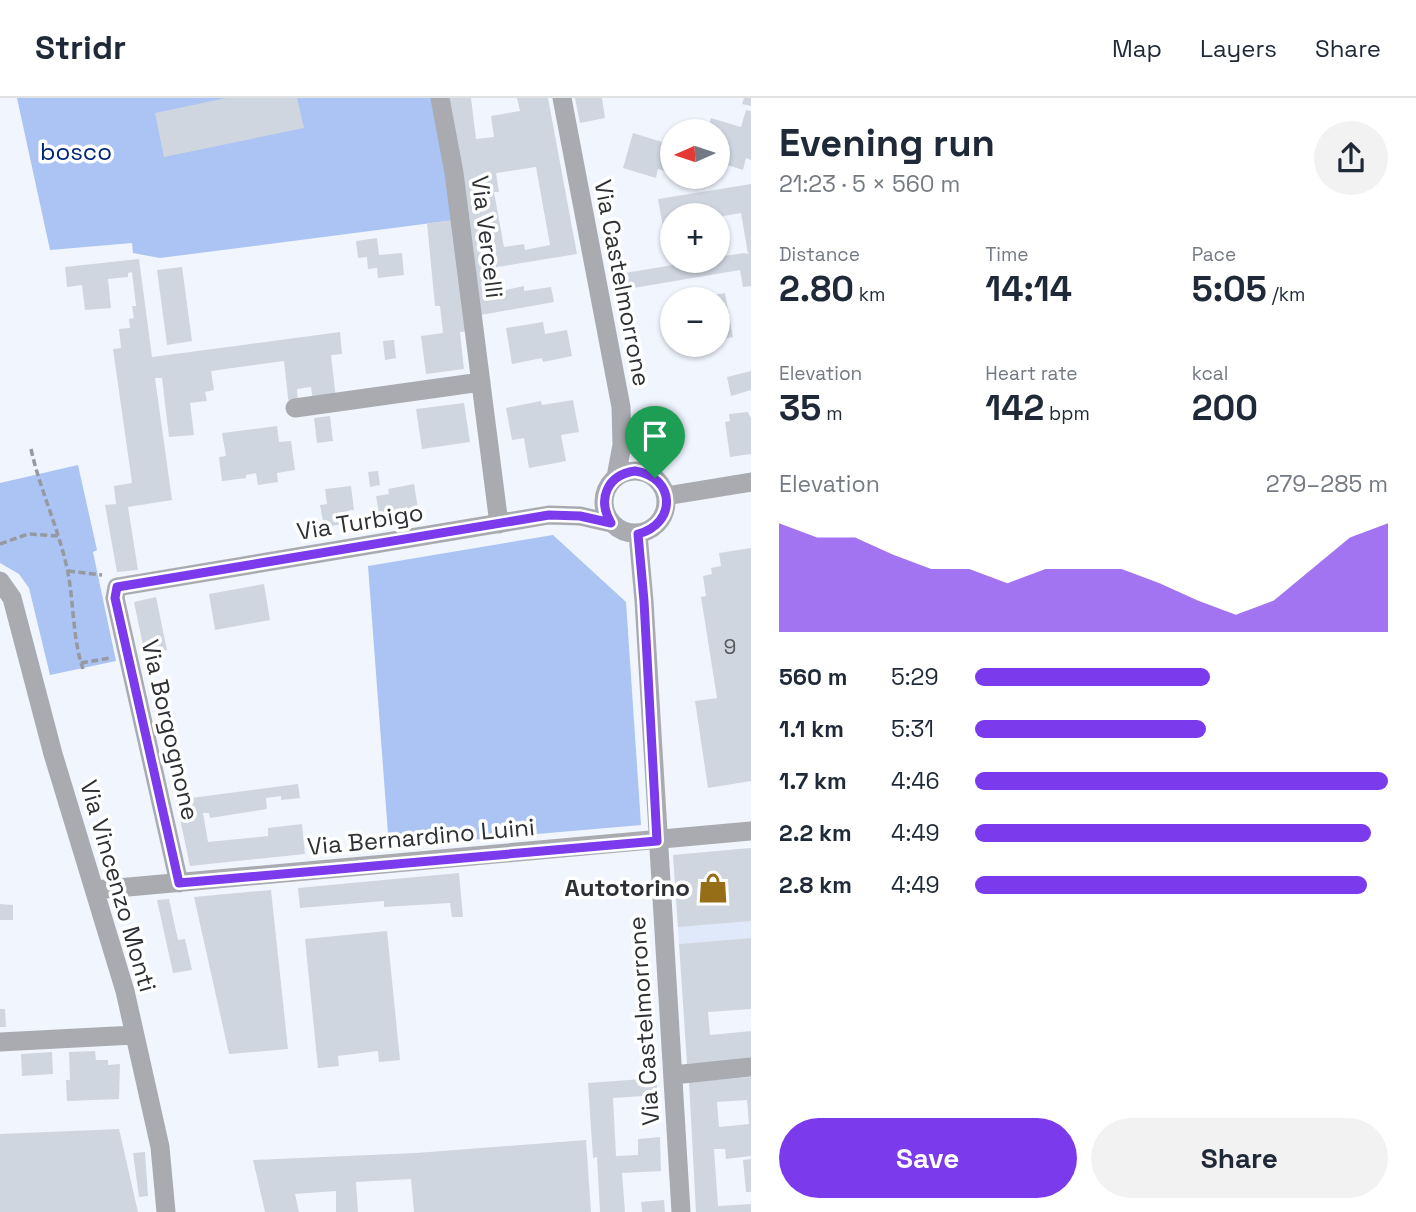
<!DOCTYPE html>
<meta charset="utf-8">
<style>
:root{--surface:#fff;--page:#f2f2f3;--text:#1f2937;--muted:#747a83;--line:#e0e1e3;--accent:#7c3aed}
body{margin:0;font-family:"Space Grotesk",sans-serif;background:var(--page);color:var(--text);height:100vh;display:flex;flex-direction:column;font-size:26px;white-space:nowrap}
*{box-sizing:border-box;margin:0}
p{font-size:23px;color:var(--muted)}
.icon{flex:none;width:38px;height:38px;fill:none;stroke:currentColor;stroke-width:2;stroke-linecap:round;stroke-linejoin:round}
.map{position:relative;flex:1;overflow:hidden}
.details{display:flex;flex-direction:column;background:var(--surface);width:665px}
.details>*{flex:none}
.needle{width:46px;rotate:267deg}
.buttons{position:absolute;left:660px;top:21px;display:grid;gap:14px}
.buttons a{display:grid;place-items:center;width:70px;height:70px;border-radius:50%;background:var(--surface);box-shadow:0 2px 5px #0004;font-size:35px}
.pin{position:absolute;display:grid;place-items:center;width:60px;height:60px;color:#fff;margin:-72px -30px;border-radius:50% 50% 50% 0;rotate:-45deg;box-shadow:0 0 7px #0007}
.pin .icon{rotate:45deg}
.round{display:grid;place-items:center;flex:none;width:74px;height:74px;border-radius:37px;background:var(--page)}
.summary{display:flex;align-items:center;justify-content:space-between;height:119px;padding:0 28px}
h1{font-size:38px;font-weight:700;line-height:52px}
.figures{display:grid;grid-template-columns:repeat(3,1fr);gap:10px;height:119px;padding:7px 28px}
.figures div{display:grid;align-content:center}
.figures b{font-size:35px;font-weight:700}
.figures small{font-size:19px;font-weight:400}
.figures p{font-size:19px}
.chart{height:196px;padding:14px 28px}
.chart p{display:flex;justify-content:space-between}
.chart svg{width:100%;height:126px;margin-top:7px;fill:var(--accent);opacity:.7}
.primary-button{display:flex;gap:14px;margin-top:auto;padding:14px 28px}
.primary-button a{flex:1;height:80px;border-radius:42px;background:var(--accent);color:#fff;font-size:28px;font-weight:700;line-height:80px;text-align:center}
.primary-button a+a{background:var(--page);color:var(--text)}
ul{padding:0 28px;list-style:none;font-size:23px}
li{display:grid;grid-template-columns:112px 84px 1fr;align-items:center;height:52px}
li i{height:18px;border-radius:9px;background:var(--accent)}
header{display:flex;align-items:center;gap:42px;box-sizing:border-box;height:98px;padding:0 35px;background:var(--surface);border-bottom:2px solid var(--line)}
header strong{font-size:33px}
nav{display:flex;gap:38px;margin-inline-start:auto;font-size:24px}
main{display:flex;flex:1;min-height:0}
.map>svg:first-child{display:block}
</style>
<header>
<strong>Stridr</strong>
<nav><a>Map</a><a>Layers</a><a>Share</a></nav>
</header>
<main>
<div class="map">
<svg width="751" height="1114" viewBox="0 0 751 1114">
<rect width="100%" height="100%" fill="#f0f5fe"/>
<!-- built -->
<path fill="#dfe9fa" d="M751,750V840L679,846L673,757Z"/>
<!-- green -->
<path fill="#abc4f3" d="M17,0H433L455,122L160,160L133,155L132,145L50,152Z
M78,367L97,452L93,454L116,563L50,577L29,490L19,476L0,465V385Z
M553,437L626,504L641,727L389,749L368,468Z"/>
<!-- building -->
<path fill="#d0d6e0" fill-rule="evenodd" d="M226,0H297L304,30L164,59L155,15Z
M447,0H471L476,41L494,39L491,18L520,13L517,0H548L577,156L497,169L501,193L524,188V193L551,189L554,204L481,217ZM536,69L550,147L525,152L524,146L504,149L494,94H499L496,75Z
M575,0H602L605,20L580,25Z
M744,0H751V8L742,6Z
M746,12L751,13V62L746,60L743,72L718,64V33H707L711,20L741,29Z
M676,28L691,33H674Z
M633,35L672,47V75L658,71L656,80L623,70Z
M751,86V188L743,189L740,172L616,193L613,177L697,163H718V159L744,155L748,156L741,115L718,119V117H672V131L663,129L658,101Z
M457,122L469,233L460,234L464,271L426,276L421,238L443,235L440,208H435L427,125Z
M377,140L379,157L402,155L404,177L378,180L377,170L368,171L367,159L358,160L356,143Z
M139,161L152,259L340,234L342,256L331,257L336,301L313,303L311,289L297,291L298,307L289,308L284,263L211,273L214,292L205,294L207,303L190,305L194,337L169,339L162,280H155L172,402L128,409L138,472L117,474L105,407L116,406L114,388L132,385L113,251L121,250L119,231L130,230L129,221L134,220L132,208H136L132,174L128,175V179L108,181L111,210L85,212L82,187L67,189L65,169Z
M182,169L192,243L167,247L157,172Z
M725,195L733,239L718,242V201L696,200Z
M543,224L545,236L567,232L572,258L543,264L542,260L512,266L506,230Z
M394,242L396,260L385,262L383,243Z
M751,273V292L731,298L727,279Z
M573,302L579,334L561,337L566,363L529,370L524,340L512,342L506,310L541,303L542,307Z
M464,305L470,344L422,351L416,311Z
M748,314L751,321V356L730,359L725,324L730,323L729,316Z
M330,318L333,343L317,345L314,320Z
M277,328L279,344L291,343L295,372L277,375L278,384L258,387L256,375L246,377V380L222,383L219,359L226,358L222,335Z
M378,373L380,387L370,389L368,374Z
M414,386L420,422L381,429L376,398L389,396L388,391Z
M351,388L354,412H349L351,425L324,429L320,407L327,406L325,391Z
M751,450V683L708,690L695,603L717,600L701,499L706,498L703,478L712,476L711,470L721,468L719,455Z
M264,486L270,522L215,532L209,496Z
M156,499L167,552L145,557L134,504Z
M298,686L300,700L281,702V698L266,700L267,711L210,720L209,715H203L208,744L268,738V730L302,726L305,756L190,768L176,702Z
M751,750V823L678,829L673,757Z
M459,775L463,819H452L450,805L384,809V803L300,810L298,790Z
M271,792L288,951L229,956L194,799Z
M169,801L178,842L185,841L192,872L173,875L157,802Z
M0,806L13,807V822H0Z
M387,833L400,962L379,964L378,953L338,958L339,968L318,970L305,841Z
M751,840V911L708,914L710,937L751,933V961L687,966L679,846Z
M0,911H5L6,929H0Z
M95,953L96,962H108V967L120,966L119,1001L67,1003L66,982H70L69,954Z
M52,954L53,976L22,978L21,956Z
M751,979V1058L726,1061L725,1051H714L718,1108L751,1106V1114H696L689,984ZM747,1002L749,1026L719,1029L717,1004Z
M656,980L658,997L613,1000L616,1058L638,1057V1041L660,1039L661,1073L622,1075L625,1114H600L597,1059L593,1060L588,985Z
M119,1031L138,1114H0V1036Z
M586,1042L591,1114H414L411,1081L356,1084L358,1114H336V1093L295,1096L299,1114H265L253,1062L416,1055Z
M145,1054L148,1098L139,1099L133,1055Z
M751,1061V1094H746L743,1062Z
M664,1102L665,1114H642L641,1104Z"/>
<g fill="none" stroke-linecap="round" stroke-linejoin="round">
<!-- path -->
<path stroke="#9599a0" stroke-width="3.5" stroke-dasharray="7 3.5" stroke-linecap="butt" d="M31,351C40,392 58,429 67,470C74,502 72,539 83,571
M0,446L28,436L59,438
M68,473L102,477
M81,565L110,560"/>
<!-- street -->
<path stroke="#a9abb0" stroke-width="19" d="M440,0L454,75L499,426
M562,0L621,309L622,347L616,379
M295,310L481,284
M604 404a31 31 0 1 1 62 0a31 31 0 1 1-62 0Z
M666,398L751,384
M638,436L644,503L681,1114
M0,483L12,500L53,656L125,893L160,1049L166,1114
M179,785L115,500L117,489L549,417L580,418L611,425
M95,792L751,733
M0,944L134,937
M673,977L751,969"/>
</g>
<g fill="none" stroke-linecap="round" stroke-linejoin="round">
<!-- route casing -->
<g stroke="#fff" stroke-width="14">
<path id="route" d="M635,373C676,379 677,426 638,436L644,503L657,743L179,785L115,500L117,489L549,417L580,418L611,425C597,401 607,377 635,373Z"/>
</g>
<!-- route -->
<use href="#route" stroke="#7c3aed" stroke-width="9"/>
</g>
<!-- icons -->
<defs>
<g id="shop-bare" transform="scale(2.415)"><path d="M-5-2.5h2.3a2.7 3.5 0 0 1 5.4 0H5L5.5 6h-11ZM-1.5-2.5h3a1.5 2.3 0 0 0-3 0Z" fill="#956e17" stroke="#fff" stroke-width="2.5" paint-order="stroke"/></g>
</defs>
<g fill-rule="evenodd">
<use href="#shop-bare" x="713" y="790"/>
</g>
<g text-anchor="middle" stroke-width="7" stroke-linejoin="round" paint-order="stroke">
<!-- number labels -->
<g font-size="21" fill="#565a5f">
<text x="730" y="556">9</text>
</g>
<!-- park labels -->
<g font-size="24" fill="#00277a" stroke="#fff">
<text x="76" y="62">bosco</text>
</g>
<!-- street labels -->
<g font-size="24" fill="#2d3034" stroke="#fff">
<text transform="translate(487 139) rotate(83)" y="8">Via Vercelli</text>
<text transform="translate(622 185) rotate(79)" y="8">Via Castelmorrone</text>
<text transform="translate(360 424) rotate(-9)" y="8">Via Turbigo</text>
<text transform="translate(170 632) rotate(77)" y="8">Via Borgognone</text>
<text transform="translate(421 739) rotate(-5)" y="8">Via Bernardino Luini</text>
<text transform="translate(118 788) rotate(74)" y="8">Via Vincenzo Monti</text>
<text transform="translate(644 923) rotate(-94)" y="8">Via Castelmorrone</text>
</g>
<!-- poi labels -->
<g font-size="24" font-weight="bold" fill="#2d3034" stroke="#fff" text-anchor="end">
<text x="690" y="798">Autotorino</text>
</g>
</g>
</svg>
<div class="buttons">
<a><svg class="needle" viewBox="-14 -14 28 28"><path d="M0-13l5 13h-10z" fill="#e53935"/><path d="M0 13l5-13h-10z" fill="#747a83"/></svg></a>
<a>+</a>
<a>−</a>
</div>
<div class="pin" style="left:655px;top:380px;background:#1e9e55"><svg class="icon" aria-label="arrive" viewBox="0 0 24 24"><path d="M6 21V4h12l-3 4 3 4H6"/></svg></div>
</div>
<section class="details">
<div class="summary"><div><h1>Evening run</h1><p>21:23 · 5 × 560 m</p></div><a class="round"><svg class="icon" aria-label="share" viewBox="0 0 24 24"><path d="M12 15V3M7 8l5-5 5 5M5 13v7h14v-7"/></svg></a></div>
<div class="figures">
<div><p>Distance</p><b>2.80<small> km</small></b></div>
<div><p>Time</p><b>14:14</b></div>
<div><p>Pace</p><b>5:05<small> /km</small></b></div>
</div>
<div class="figures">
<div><p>Elevation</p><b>35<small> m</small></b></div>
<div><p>Heart rate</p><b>142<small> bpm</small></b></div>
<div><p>kcal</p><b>200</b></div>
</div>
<div class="chart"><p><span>Elevation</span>279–285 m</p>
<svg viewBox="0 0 160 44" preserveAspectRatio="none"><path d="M0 44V6L10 11L20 11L30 17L40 22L50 22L60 27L70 22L80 22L90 22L100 27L110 33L120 38L130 33L140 22L150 11L160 6V44z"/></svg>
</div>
<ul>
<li><b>560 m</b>5:29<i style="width:57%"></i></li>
<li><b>1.1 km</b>5:31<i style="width:56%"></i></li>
<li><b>1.7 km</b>4:46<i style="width:100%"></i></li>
<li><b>2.2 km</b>4:49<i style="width:96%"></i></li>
<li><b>2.8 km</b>4:49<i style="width:95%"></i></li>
</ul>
<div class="primary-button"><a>Save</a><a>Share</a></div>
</section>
</main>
